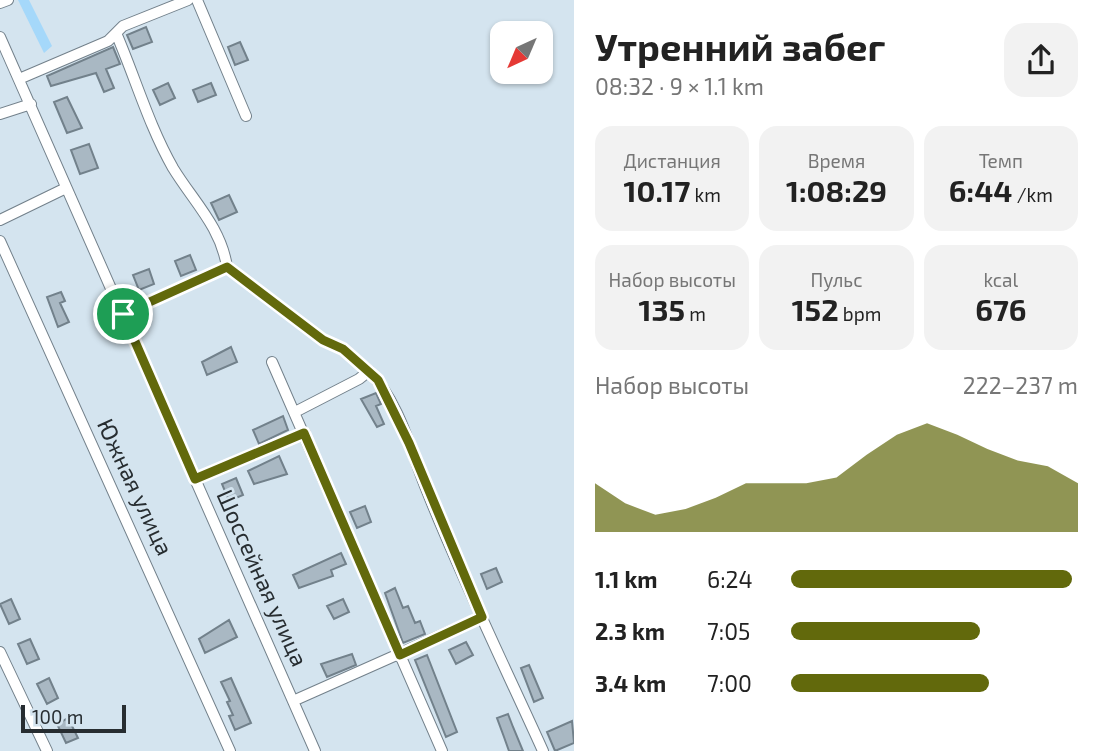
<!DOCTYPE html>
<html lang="ru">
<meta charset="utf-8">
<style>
:root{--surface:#fff;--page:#f2f2f2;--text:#222;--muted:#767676;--accent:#62690c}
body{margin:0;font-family:"Exo 2",sans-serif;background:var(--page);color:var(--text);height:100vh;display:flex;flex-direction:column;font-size:26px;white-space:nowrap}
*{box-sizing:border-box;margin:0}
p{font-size:23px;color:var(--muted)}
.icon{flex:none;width:38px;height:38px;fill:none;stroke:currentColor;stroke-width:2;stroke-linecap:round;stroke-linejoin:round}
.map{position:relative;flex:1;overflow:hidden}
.sheet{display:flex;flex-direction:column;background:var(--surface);width:525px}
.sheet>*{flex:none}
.needle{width:46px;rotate:224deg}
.fabs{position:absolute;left:490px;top:21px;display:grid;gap:14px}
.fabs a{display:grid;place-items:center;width:63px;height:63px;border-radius:14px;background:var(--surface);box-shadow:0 2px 5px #0004;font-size:35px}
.scale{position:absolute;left:21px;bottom:18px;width:105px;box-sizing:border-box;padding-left:7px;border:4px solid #272d31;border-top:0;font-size:19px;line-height:24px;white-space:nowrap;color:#272d31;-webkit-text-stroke:5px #d4e4ef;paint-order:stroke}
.pin{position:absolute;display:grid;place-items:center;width:60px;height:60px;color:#fff;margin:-30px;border:4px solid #fff;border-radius:50%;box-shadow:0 2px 7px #0007}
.round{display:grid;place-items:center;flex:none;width:74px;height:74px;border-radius:21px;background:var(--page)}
.summary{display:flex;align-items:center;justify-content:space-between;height:119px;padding:0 21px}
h1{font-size:38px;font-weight:700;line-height:52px}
.stats{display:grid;grid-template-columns:repeat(3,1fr);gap:10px;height:119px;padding:7px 21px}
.stats div{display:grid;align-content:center;border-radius:18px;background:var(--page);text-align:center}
.stats b{font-size:30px;font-weight:700}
.stats small{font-size:19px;font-weight:400}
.stats p{font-size:19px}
.chart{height:196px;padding:14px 21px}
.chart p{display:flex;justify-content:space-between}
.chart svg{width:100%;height:126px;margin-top:7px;fill:var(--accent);opacity:.7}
ul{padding:0 21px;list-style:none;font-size:23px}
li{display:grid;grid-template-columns:112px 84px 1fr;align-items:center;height:52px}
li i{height:18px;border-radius:9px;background:var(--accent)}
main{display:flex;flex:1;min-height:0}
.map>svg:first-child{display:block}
</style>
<main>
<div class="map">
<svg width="574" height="751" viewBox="0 0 574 751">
<rect width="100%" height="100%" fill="#d4e4ef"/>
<!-- green -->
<path fill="#a5d8fa" d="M18,0H29L52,46L44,53Z"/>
<!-- building -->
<path fill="#a9b8c3" stroke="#72818b" stroke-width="2" d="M146,27L152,42L133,49L127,35Z
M240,42L248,60L235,65L228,47Z
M113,47L120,64L106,69L114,88L104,92L96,73L51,86L47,76Z
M168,83L175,98L160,105L153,90Z
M211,83L216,95L198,102L193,90Z
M67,97L82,128L67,133L54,102Z
M89,144L98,168L80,174L71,150Z
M229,195L237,212L219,220L211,203Z
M190,255L196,270L181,276L175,261Z
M149,269L154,284L139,290L133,275Z
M61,292L65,301L60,303L69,322L58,327L47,297Z
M231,347L237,362L207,375L202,362Z
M376,393L381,404L376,406L384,424L377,427L361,399Z
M283,416L288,430L259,444L253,430Z
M279,456L287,474L254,484L248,471Z
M236,478L243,495L229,501L222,484Z
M365,506L371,522L357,528L350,512Z
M341,553L346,564L331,570L333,576L299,588L293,575Z
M496,568L502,582L487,589L481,574Z
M395,588L403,608L408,606L415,623L420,621L425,634L403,643L385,593Z
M11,599L20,619L9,624L0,604Z
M343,599L349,612L334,619L327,606Z
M229,620L237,637L205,653L199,639Z
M30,639L39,659L27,664L18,644Z
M466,642L473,655L456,664L449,650Z
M352,654L356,665L327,677L321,664Z
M427,655L457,732L446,737L415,660Z
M529,665L543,698L534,702L521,668Z
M49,678L58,698L47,704L37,684Z
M231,678L251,723L235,730L229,716L233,715L227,702L230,701L221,682Z
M508,714L513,727L523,751H509L504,737L497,718Z
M68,718L78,738L66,743L57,724Z
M572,721L574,743L555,751L547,732Z"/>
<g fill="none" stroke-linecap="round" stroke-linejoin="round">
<!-- minor casing -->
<g stroke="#73818b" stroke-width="12">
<path id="minor" d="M197,0L246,116
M0,3L8,0
M116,33C135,77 149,126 173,168C193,201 221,227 227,267
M0,37L315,751
M19,79L108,41L123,26L188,0
M0,114L31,104
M0,220L66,188
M0,241L230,751
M123,314L227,267L323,340L343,349L369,371
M272,362L442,751
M295,412L359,379L369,371C400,403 411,452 427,491C462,579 504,665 543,751
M195,479L305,433
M0,652L47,751
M293,701L482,617"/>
</g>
<!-- minor -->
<use href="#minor" stroke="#fff" stroke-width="10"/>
</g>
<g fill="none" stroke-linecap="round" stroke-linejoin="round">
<!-- route casing -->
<g stroke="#fff" stroke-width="14">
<path id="route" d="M227,267L323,340L343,349L378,380L409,443L482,617L400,655L304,433L195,479L123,314Z"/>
</g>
<!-- route -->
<use href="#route" stroke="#62690c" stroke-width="9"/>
</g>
<g text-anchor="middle" stroke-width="5" stroke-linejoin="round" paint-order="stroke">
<!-- street labels -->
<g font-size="23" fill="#272d31" stroke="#d4e4ef">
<text transform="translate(135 487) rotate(65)" y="8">Южная улица</text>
<text transform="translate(262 578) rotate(66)" y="8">Шоссейная улица</text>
</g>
</g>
</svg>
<div class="fabs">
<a><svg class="needle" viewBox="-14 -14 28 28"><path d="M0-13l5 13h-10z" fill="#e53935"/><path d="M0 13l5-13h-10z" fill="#767676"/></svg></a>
</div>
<div class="scale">100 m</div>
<div class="pin" style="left:123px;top:314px;background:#1e9e55"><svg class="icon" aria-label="arrive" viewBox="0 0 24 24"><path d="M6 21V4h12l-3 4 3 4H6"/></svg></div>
</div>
<section class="sheet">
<div class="summary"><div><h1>Утренний забег</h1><p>08:32 · 9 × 1.1 km</p></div><a class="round"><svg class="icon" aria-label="share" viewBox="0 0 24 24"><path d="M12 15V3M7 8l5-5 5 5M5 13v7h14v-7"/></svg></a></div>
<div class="stats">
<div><p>Дистанция</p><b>10.17<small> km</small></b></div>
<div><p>Время</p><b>1:08:29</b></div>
<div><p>Темп</p><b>6:44<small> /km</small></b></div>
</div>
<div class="stats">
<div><p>Набор высоты</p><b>135<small> m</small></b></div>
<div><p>Пульс</p><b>152<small> bpm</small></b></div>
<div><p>kcal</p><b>676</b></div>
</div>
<div class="chart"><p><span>Набор высоты</span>222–237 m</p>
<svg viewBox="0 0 160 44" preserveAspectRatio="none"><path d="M0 44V27L10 34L20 38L30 36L40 32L50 27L60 27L70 27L80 25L90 17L100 10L110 6L120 10L130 15L140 19L150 21L160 27V44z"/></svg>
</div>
<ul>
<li><b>1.1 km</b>6:24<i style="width:98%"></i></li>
<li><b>2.3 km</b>7:05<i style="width:66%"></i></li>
<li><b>3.4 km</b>7:00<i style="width:69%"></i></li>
</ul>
</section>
</main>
